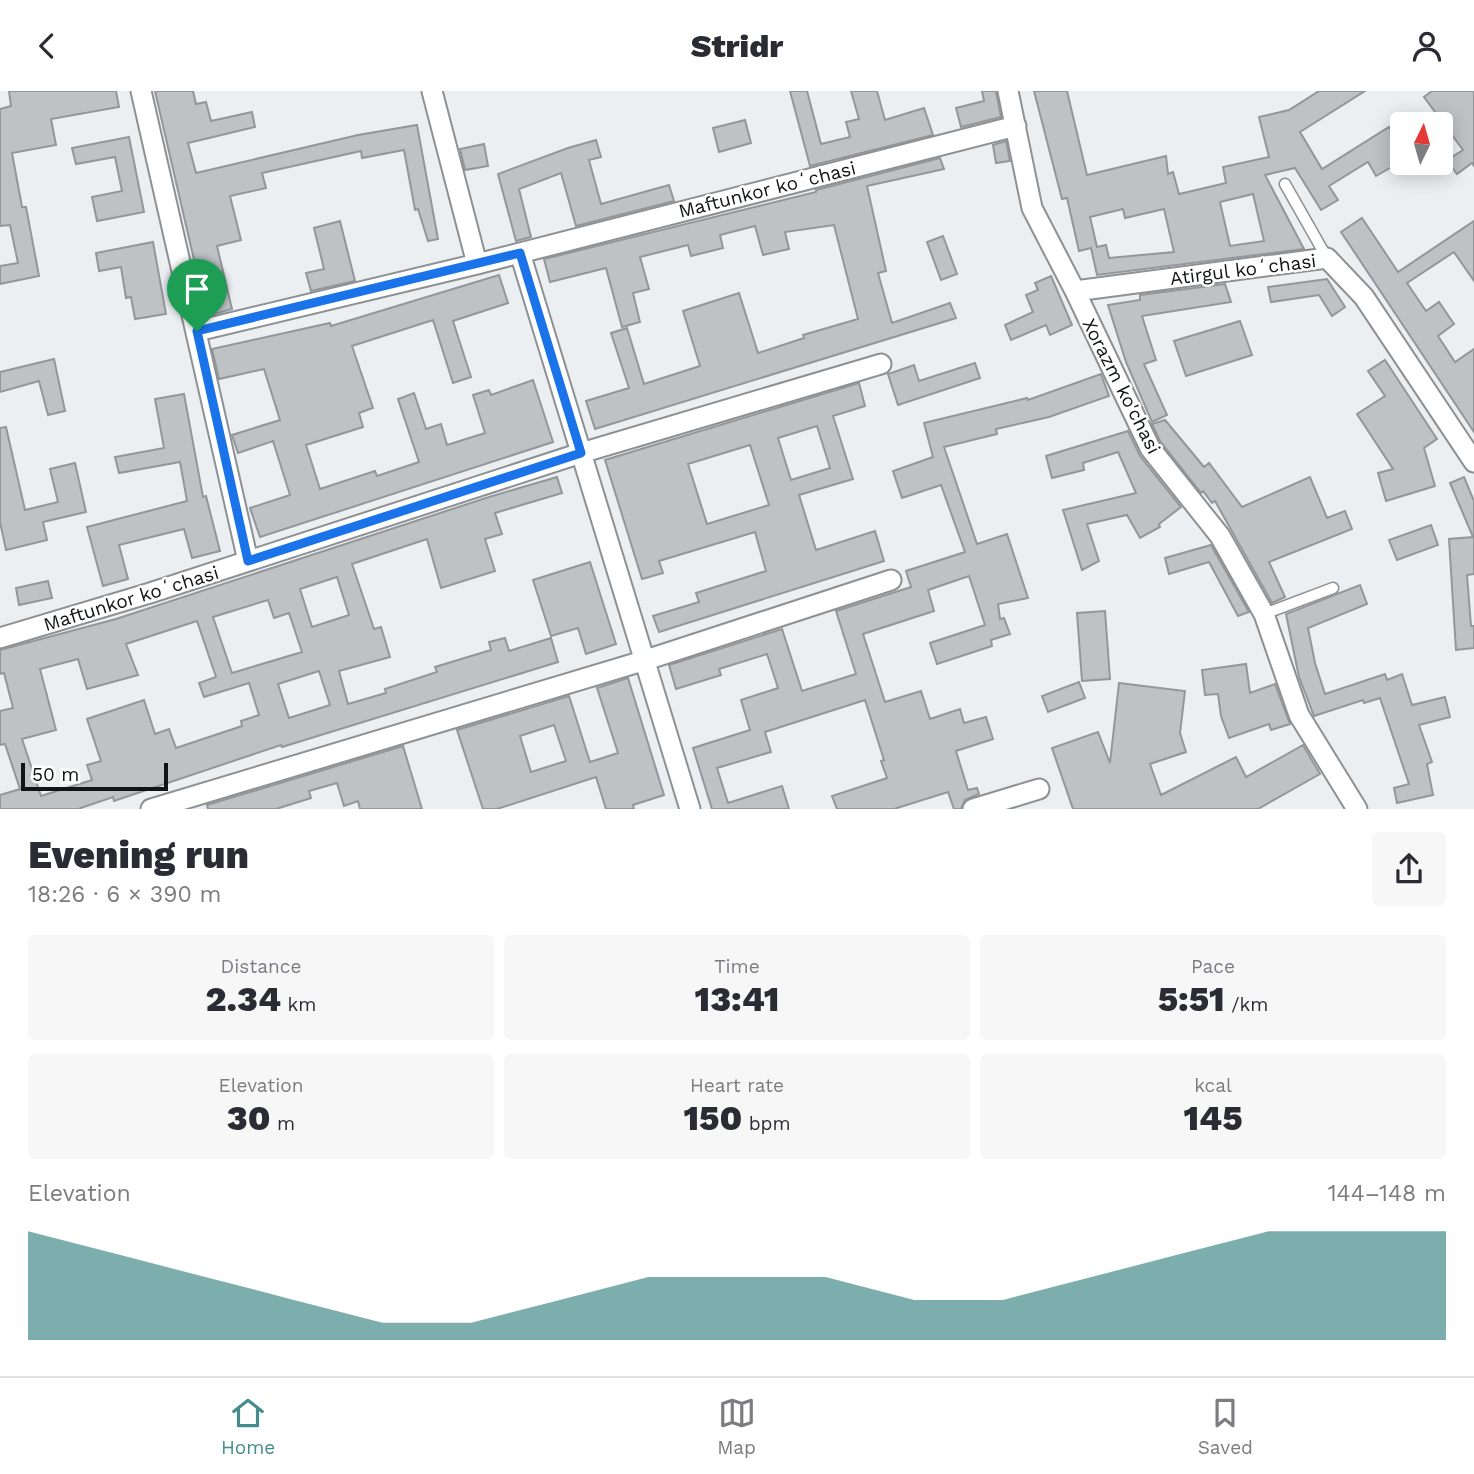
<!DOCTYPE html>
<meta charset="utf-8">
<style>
:root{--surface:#fff;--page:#f7f7f7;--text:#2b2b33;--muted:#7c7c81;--line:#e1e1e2;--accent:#458d8d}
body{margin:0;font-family:"Work Sans",sans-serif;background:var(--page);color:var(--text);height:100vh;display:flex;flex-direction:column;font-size:26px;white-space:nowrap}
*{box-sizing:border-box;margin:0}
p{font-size:23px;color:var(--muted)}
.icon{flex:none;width:38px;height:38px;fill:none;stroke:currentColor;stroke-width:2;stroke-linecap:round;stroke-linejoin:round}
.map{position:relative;height:718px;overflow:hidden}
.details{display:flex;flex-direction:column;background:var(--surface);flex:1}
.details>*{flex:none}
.needle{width:46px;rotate:5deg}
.fabs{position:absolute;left:1390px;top:21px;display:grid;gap:14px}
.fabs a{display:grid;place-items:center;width:63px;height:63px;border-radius:7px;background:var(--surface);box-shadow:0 4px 18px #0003;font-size:35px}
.scale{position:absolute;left:21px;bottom:18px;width:147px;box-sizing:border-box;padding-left:7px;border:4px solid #121314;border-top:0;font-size:19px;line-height:24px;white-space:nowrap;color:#121314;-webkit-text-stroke:5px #fff;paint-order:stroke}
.pin{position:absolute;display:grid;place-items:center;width:60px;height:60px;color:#fff;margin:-72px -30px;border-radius:50% 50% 50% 0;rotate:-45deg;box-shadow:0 0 7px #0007}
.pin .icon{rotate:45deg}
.round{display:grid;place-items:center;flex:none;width:74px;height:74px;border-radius:7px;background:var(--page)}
.overview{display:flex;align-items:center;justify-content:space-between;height:119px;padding:0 28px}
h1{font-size:38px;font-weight:800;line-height:52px}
.figures{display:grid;grid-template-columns:repeat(3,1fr);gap:10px;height:119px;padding:7px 28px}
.figures div{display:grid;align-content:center;border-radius:7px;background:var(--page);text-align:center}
.figures b{font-size:35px;font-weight:800}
.figures small{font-size:19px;font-weight:400}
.figures p{font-size:19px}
.chart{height:196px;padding:14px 28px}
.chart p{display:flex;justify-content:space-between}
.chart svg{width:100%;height:126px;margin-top:7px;fill:var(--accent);opacity:.7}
header{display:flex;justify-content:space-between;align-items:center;height:91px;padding:0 28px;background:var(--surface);font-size:32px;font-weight:800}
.tab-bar{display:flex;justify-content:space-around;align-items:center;height:98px;border-top:2px solid var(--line);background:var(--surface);font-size:19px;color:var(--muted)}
.tab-bar a{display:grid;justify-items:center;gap:4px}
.tab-bar .on{color:var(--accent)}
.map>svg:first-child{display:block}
</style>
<header><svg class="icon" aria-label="back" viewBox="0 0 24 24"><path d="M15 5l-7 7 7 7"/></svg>Stridr<svg class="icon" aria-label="person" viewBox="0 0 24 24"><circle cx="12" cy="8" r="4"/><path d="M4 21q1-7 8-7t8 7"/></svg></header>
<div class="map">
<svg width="1474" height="718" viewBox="0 0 1474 718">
<rect width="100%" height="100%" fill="#ebeff2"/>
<!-- building -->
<path fill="#bec2c5" stroke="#93969a" stroke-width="2" fill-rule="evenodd" d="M9,0H116L119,16L51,28L56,54L12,62L22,116H26L39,185L0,193V175L18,172L10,134L0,135V18L11,15Z
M155,0H193L196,13L206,11L211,30L252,21L255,36L188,52L196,82L358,44L417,34L438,148L428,150L418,118L415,119L404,59L362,67L361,60L262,82L266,97L230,105L241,149L217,155L232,218L207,225Z
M790,0H807L821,53L850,46L846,31L859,28L851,0H877L885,29L924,17L933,44L810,75Z
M982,0H996L1001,26L961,36L956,17L984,10Z
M1034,0H1067L1087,84L1166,65L1168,83L1173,81L1179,103L1226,92L1223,76L1269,66L1259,26L1289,19L1319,0H1365L1300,41L1322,78L1389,36L1402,57V70L1376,85L1368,71L1329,95L1338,109L1321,119L1295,77L1265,84L1304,158L1097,184L1091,157L1079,160L1067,107L1062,108ZM1253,103L1264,150L1230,155L1220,111ZM1123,118L1125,127L1164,118L1174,161L1109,167L1106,154L1097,156L1090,126Z
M1432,0H1474V75L1472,72L1457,83L1447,69L1463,59L1424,6Z
M745,29L751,52L719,61L713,37Z
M129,46L144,121L97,130L92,106L122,100L115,66L76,73L72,57Z
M596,49L601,66L589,69L601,113L669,94L674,110L576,135L561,82L519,98L531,146L516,150L498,83L568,57Z
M1006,50L1010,70L996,72L993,54Z
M484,53L488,75L465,79L460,58Z
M940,67L944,78L867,95L886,180L878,182L892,232L950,212L956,227L595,338L586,310L629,297L611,242L627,237L644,293L700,275L683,220L739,202L758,262L804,247L803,244L858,228L834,134L785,141L789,158L763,164L755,135L720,144L723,157L691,165L688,154L640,166L649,198L633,202L640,231L622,236L606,177L550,191L544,168L816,101V99Z
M1362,127L1398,181L1474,130V190L1454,161L1407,192L1426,220L1439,211L1454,233L1438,245L1455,271L1474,258V341L1341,141Z
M340,130L355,190L311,200L306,182L324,178L314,137Z
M943,145L957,183L941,189L927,151Z
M153,151L166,223L135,228L131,206L126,207L121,176L99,180L96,162Z
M499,184L508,212L453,230L471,286L453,292L433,229L352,255L373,317L359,322L363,336L306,354L320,398L375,380L377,385L419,371L398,308L414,302L426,338L441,333L447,354L485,342L473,304L489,299L491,304L533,289L553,351L260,446L250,417L290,404L273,350L238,362L232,344L280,329L264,278L219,288L212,258L330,232L331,235Z
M1051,185L1072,234L1050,244L1046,234L1011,249L1005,234L1033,221L1026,204L1038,199L1035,192Z
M1327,188L1345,216L1332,225L1319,204L1271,211L1268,196Z
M1225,193L1231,211L1142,225L1156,269L1144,273L1167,324L1152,331L1126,271L1108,214L1140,209V204Z
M1240,230L1252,264L1186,285L1174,250Z
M54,268L65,320L48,324L39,290L0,301V281Z
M1385,269L1437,348L1424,357L1435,395L1386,410L1378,382L1393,378L1357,323L1385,305L1368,280Z
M975,272L980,287L898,314L888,283L914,274L919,290Z
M1101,283L1109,305L1049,326L996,338L997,343L944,356L977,453L1007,443L1028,507L998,513L1000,528L1004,527L1010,543L991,549L992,555L937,573L930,552L985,534L969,485L928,499L934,520L863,543L885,611L921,600L930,628L960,618L964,632L986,626L993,648L956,660L968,699L977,697L979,703L965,709L961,718H954L948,701L894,718H837L832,705L887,687L881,670L884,669L865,609L765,641L771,661L717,677L728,712L782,695L789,718H712L693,657L750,639L741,609L778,597L767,563L719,578L721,584L676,598L669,574L782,538L802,600L856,583L836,520L911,496L906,480L965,461L941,394L902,407L893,380L933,366L924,332L1027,307L1028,309Z
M859,292L865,315L833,325L853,388L799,404L816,459L875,440L884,470L659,541L653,525L699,511L696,502L766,480L755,441L659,470L663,482L642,488L605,369ZM817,335L830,377L791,389L778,347ZM750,354L769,414L707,433L688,373Z
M184,303L203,406L206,405L220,460L192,467L184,438L119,454L128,488L103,495L87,436L187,410L180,371L119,382L115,366L164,357L155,308Z
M1165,329L1204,376L1209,372L1242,416L1310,386L1327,427L1345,420L1352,438L1269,471L1285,506L1272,512L1215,410L1212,412L1203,400L1201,402L1160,350L1152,333Z
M6,336L25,419L58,411L50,378L75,372L86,421L43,431L47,449L6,459L0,431V337Z
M1128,340L1140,365L1181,416L1159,433L1160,436L1140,447L1127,424L1087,433L1099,470L1082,479L1063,419L1136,402L1118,361L1083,372L1084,379L1052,387L1046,365Z
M557,386L562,402L495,422L502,443L485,448L495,480L441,497L427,448L352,473L374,538L381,536L390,566L339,580L348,613L386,602L385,598L437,581L435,576L491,559L489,551L505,547L509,560L551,547L558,571L282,656L281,654L114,710L113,706L78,718H0V704L20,698L5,653L0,654V620L13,617L4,582L0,583V559L116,528L489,406ZM337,486L349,524L312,536L300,498ZM268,509L274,527L289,522L302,561L232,582L213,526ZM197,530L216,586L199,592L204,606L249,592L259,624L241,630L242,635L176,657L169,638L155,643L144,609L87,628L101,670L87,674L92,689L41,705L22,648L56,639L40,578L78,568L87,598L138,584L126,553ZM319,580L330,614L289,627L278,593Z
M1464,386L1474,410V483L1467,484L1471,535H1474V557L1456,559L1449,448L1473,446L1450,392Z
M1431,434L1438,454L1397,469L1389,449Z
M1211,454L1249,521L1238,525L1209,471L1169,483L1165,467Z
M590,471L616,553L586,563L578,537L551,545L533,489Z
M48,490L52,507L19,514L16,497Z
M1360,494L1367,513L1308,537L1315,572L1325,603L1385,583L1387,589L1402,583L1412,614L1445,606L1450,626L1419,634L1432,671L1427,673L1433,704L1397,712L1394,697L1409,693L1380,607L1364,612L1363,609L1314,625L1299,586L1286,523Z
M1105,520L1110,588L1082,590L1077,522Z
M1246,573L1250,602L1275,593L1290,633L1271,639L1269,633L1229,647L1221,625L1218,603L1205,604L1202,579Z
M628,587L664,704L633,714L634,718H606L596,686L497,718H483L457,639L569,605L590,671L618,662L597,597ZM554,634L566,670L531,681L520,645Z
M1079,591L1085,607L1048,621L1042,605Z
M1119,592L1185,600L1180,642L1186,661L1150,673L1161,704L1236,666L1246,686L1303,654L1320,683L1258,718H1073L1052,657L1098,641L1110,672Z
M403,655L422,718H360L358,710L344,715L337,692L309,700L311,707L276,718H208L207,714Z"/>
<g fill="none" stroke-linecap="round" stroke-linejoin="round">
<!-- service casing -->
<g stroke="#8d9194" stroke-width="13">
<path id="service" d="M1285,93L1327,167
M1264,523L1333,497"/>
</g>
<!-- minor casing -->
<g stroke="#8d9194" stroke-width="23">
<path id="minor" d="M141,0L248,470
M432,0L477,173
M1008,0L1032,117L1075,200L1150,357L1220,445L1264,523L1299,624L1357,718
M520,162L690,718
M1075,200L1327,167L1364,206L1474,371
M197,240L477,173L1016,35
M0,547L150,502L581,362L881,273
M151,718L646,569L891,489
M973,718L1039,698"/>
</g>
<!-- service -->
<use href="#service" stroke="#fff" stroke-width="10"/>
<!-- minor -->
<use href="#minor" stroke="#fff" stroke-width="19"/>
</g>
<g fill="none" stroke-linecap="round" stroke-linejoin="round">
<!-- route casing -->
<g stroke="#fff" stroke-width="14">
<path id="route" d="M520,162L581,362L248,470L197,240Z"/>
</g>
<!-- route -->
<use href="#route" stroke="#1a73e8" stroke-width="9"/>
</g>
<g text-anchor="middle" stroke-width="5" stroke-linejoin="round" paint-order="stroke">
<!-- street labels -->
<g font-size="19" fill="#121314" stroke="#fff">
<text transform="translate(767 98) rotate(-14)" y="7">Maftunkor koʻchasi</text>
<text transform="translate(1243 178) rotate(-7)" y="7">Atirgul koʻchasi</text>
<text transform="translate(1122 295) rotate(63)" y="7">Xorazm ko'chasi</text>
<text transform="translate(131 507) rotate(-17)" y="7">Maftunkor koʻchasi</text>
</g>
</g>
</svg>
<div class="fabs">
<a><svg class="needle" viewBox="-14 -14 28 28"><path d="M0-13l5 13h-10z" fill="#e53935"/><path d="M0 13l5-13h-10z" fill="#7c7c81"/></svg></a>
</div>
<div class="scale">50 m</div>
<div class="pin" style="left:197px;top:240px;background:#1e9e55"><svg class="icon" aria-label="arrive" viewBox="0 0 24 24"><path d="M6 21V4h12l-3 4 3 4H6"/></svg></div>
</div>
<section class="details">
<div class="overview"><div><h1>Evening run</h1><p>18:26 · 6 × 390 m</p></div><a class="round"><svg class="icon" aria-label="share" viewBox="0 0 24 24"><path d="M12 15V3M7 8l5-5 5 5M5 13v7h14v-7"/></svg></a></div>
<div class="figures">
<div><p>Distance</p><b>2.34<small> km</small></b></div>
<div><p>Time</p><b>13:41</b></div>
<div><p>Pace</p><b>5:51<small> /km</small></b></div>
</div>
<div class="figures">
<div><p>Elevation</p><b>30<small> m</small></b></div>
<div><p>Heart rate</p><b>150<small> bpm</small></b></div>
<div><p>kcal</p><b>145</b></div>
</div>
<div class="chart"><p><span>Elevation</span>144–148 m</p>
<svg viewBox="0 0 160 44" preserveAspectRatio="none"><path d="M0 44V6L10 14L20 22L30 30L40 38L50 38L60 30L70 22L80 22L90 22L100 30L110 30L120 22L130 14L140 6L150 6L160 6V44z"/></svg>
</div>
</section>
<nav class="tab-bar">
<a class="on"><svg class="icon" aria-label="home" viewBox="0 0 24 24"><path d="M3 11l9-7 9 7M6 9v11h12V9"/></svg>Home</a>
<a><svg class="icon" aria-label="map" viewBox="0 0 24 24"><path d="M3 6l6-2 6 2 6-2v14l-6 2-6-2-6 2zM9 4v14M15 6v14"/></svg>Map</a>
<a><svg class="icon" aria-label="saved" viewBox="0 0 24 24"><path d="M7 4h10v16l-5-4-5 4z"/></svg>Saved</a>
</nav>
